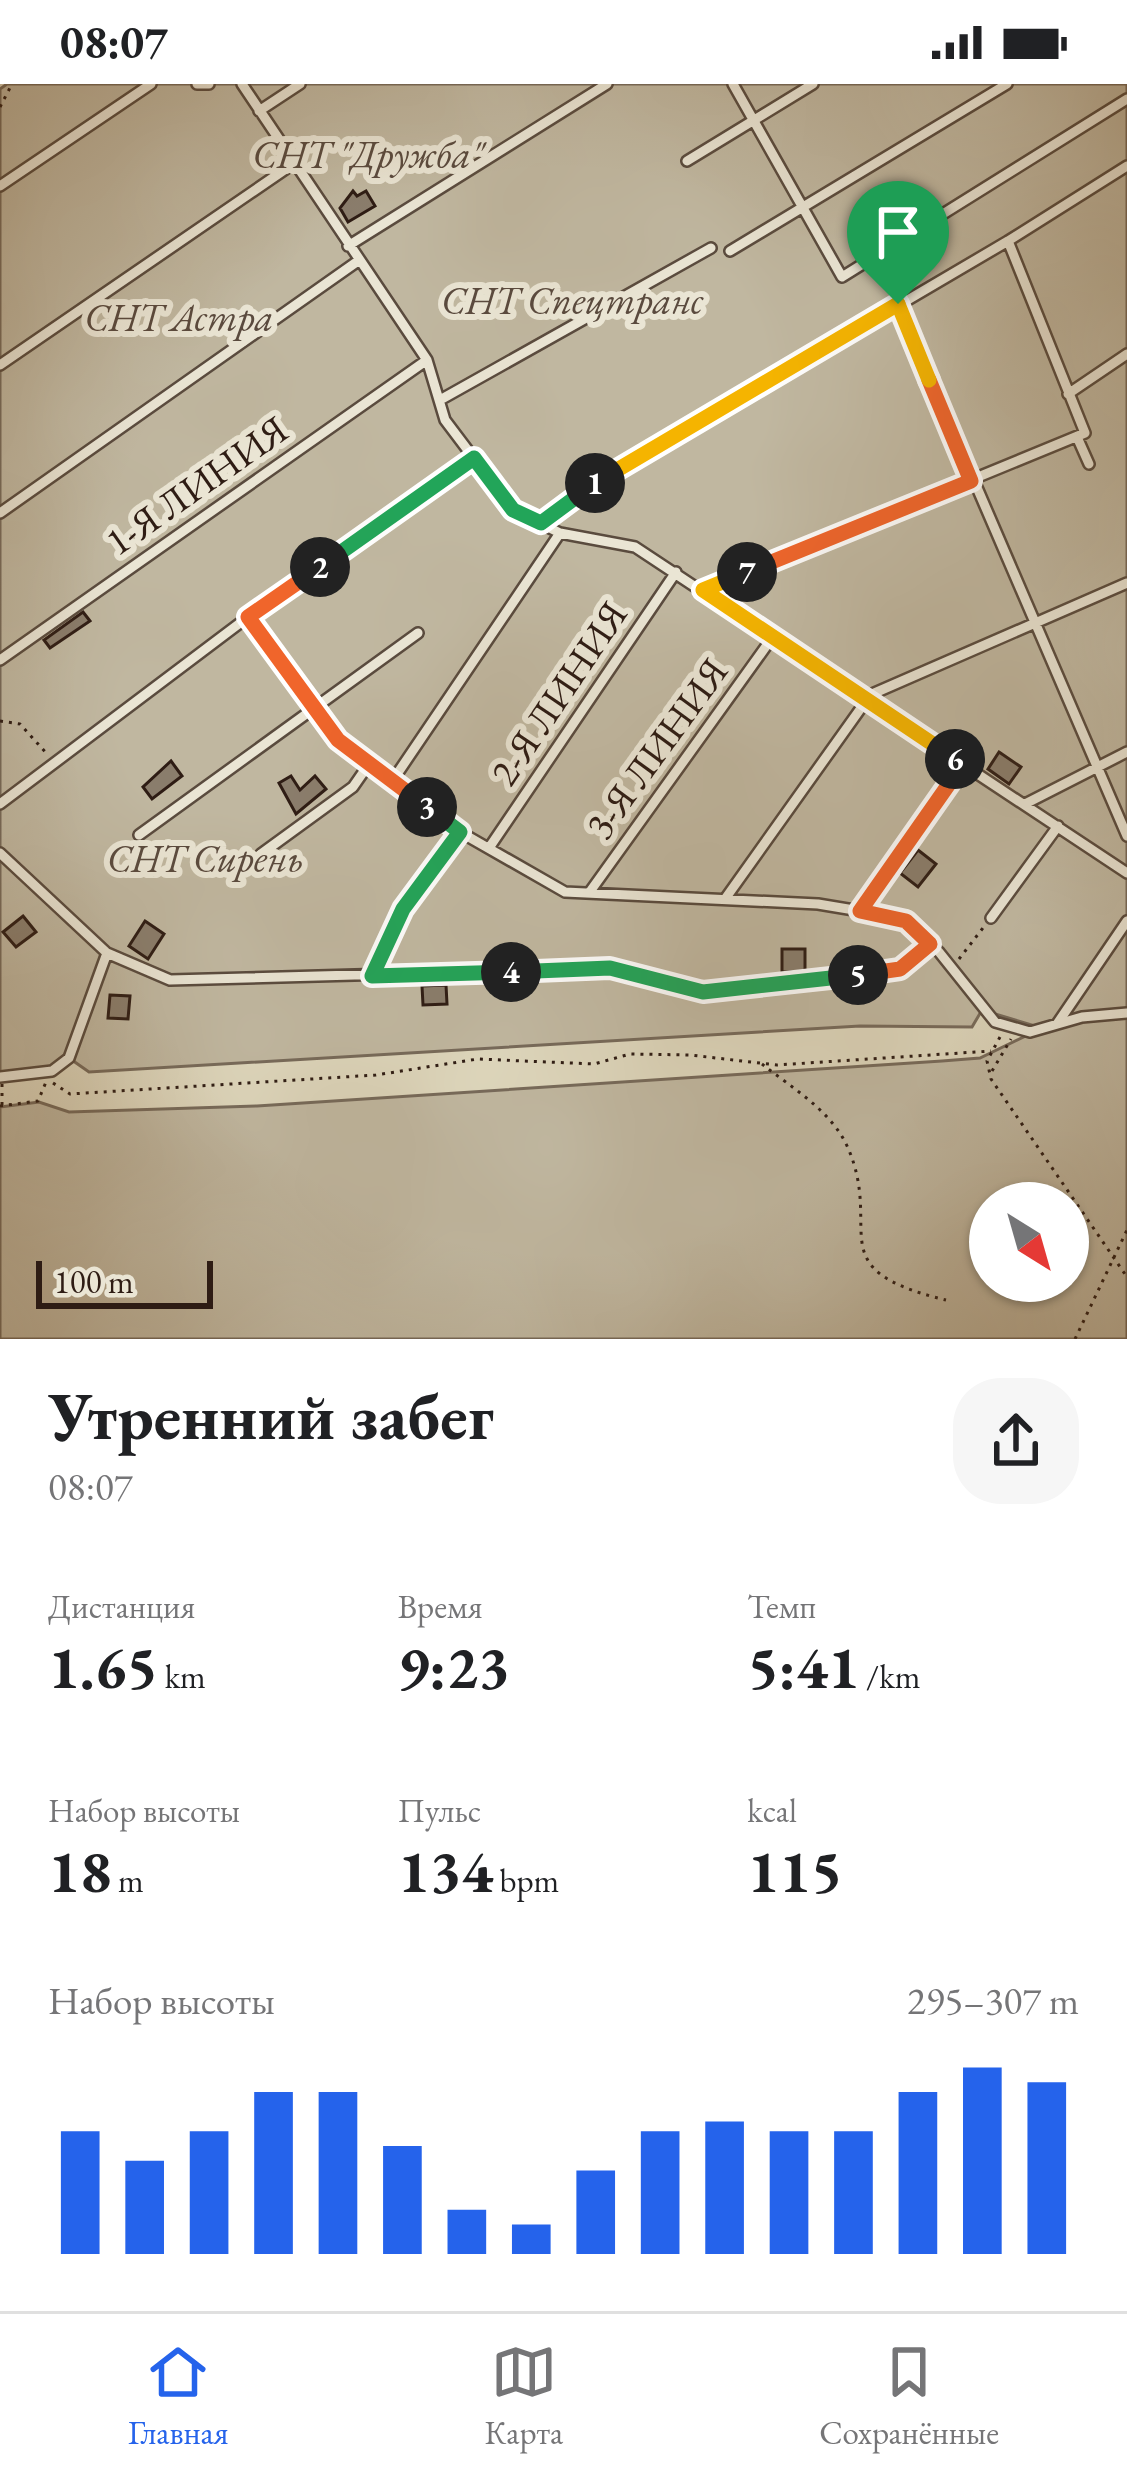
<!DOCTYPE html>
<html lang="ru">
<meta charset="utf-8">
<style>
:root{--surface:#fff;--page:#f6f6f6;--text:#202124;--muted:#757577;--line:#e0e0e0;--accent:#2563eb}
body{margin:0;font-family:"EB Garamond",serif;background:var(--page);color:var(--text);height:100vh;display:flex;flex-direction:column;font-size:45px;white-space:nowrap}
*{box-sizing:border-box;margin:0}
p{font-size:39px;color:var(--muted)}
.icon{flex:none;width:66px;height:66px;fill:none;stroke:currentColor;stroke-width:2;stroke-linecap:round;stroke-linejoin:round}
.map{position:relative;height:1255px;overflow:hidden}
.details{display:flex;flex-direction:column;background:var(--surface);flex:1}
.details>*{flex:none}
.needle{width:78px;rotate:143deg}
.tools{position:absolute;left:969px;top:1098px;display:grid;gap:24px}
.tools a{display:grid;place-items:center;width:120px;height:120px;border-radius:50%;background:var(--surface);box-shadow:0 3px 9px #0004;font-size:60px}
.scale{position:absolute;left:36px;bottom:30px;width:177px;box-sizing:border-box;padding-left:12px;border:6px solid #2e1c14;border-top:0;font-size:33px;line-height:42px;white-space:nowrap;color:#2e1c14;-webkit-text-stroke:9px #eae5d4;paint-order:stroke}
.pin{position:absolute;display:grid;place-items:center;width:102px;height:102px;color:#fff;margin:-123px -51px;border-radius:50% 50% 50% 0;rotate:-45deg;box-shadow:0 0 12px #0007}
.pin .icon{rotate:45deg}
.km{position:absolute;width:60px;height:60px;margin:-30px;border-radius:50%;background:#222;color:#fff;font-size:33px;line-height:60px;text-align:center}
.round{display:grid;place-items:center;flex:none;width:126px;height:126px;border-radius:48px;background:var(--page)}
.summary{display:flex;align-items:center;justify-content:space-between;height:204px;padding:0 48px}
h1{font-size:66px;font-weight:700;line-height:90px}
.metrics{display:grid;grid-template-columns:repeat(3,1fr);gap:18px;height:204px;padding:12px 48px}
.metrics div{display:grid;align-content:center}
.metrics b{font-size:60px;font-weight:700}
.metrics small{font-size:33px;font-weight:400}
.metrics p{font-size:33px}
.chart{height:336px;padding:24px 48px}
.chart p{display:flex;justify-content:space-between}
.chart svg{width:100%;height:216px;margin-top:12px;stroke:var(--accent);stroke-width:6}
.status{display:flex;justify-content:space-between;align-items:center;height:84px;padding:0 60px;background:var(--surface);direction:ltr}
.status svg{height:33px;fill:currentColor}
.dock{display:flex;justify-content:space-around;align-items:center;height:168px;border-top:3px solid var(--line);background:var(--surface);font-size:33px;color:var(--muted)}
.dock a{display:grid;justify-items:center;gap:6px}
.dock .selected{color:var(--accent)}
.map>svg:first-child{display:block}
</style>
<div class="status"><b>08:07</b><svg viewBox="0 0 49 12"><path d="M0 12V9h3v3zM5 12V6h3v6zM10 12V3h3v9zM15 12V0h3v12zM26 1h20v11H26zM47 4h2v5h-2z"/></svg></div>
<div class="map">
<svg width="1127" height="1255" viewBox="0 0 1127 1255">
<rect width="100%" height="100%" fill="#ded7bd"/>
<filter id="stains"><feTurbulence type="fractalNoise" baseFrequency=".00167" numOctaves="4"/><feColorMatrix values="0 0 0 0 .2 0 0 0 0 .09 0 0 0 0 .02 0 0 0 .5 -.17"/></filter>
<radialGradient id="worn" r=".72"><stop offset=".6" stop-color="#630" stop-opacity="0"/><stop offset="1" stop-color="#630" stop-opacity=".3"/></radialGradient>
<!-- green -->
<path fill="#c0b7a0" stroke="#776a5a" stroke-width="3" fill-rule="evenodd" d="M7,0H1127V1255H0V1023L39,1018L69,1028L257,1022L942,977L980,974L1042,944L982,926L972,943L860,942L89,988L69,974L61,981L0,993V5ZM990,1119H1068V1197H990Z"/>
<!-- building -->
<path fill="#8a7d6c" stroke="#2e1c14" stroke-width="3" d="M353,107L357,112L366,107L375,122L348,138L340,124Z
M83,528L90,537L50,564L44,556Z
M999,668L1021,683L1009,700L988,685Z
M171,677L182,692L152,715L143,703Z
M291,692L300,706L315,692L326,705L296,730L279,699Z
M918,766L936,780L918,803L900,789Z
M23,832L36,848L16,863L3,848Z
M145,837L164,850L148,875L129,862Z
M782,865H805V888H782Z
M446,901L447,920L423,921L422,902Z
M110,911L130,912L128,935L108,934Z"/>
<g fill="none" stroke-linecap="round" stroke-linejoin="round">
<!-- minor casing -->
<g stroke="#5a4b3e" stroke-width="14">
<path id="minor" d="M197,0H209
M242,0L427,276L445,336L513,426L560,449L635,463L1127,789
M733,0L842,193L1127,15
M259,27L300,0
M687,77L813,0
M0,102L151,0
M1008,157L1127,82
M348,162L607,0
M730,167L1007,0
M898,220L1127,752
M0,281L293,80
M1068,310L1127,270
M440,316L711,164
M1077,353L1089,380
M0,429L358,177
M541,439L564,418L1008,157L1085,349L703,506
M248,533L338,656L460,748L565,808L818,820L890,832L906,837L939,868L995,938L1030,948L1082,933L1127,929
M0,576L427,276
M863,614L1127,499
M393,696L560,449
M0,720L248,533L474,375
M1025,720L1127,668
M139,751L418,549
M489,764L676,488
M0,769L107,869L170,896L610,884L683,905L720,907L900,885L930,860
M261,770L353,703L369,680
M589,809L772,554
M725,815L866,617
M860,827L963,680
M991,834L1058,742
M372,892L403,825L460,748
M1057,940L1127,837
M0,993L52,987L69,974L107,869"/>
</g>
<!-- path -->
<path stroke="#2e1c14" stroke-width="3" stroke-dasharray="3 6" stroke-linecap="butt" d="M0,23L12,0
M0,637L20,640L48,671
M959,875L986,840
M1000,953L987,977L991,995L1127,1193
M762,980C792,1004 832,1027 848,1064C884,1147 817,1185 946,1216
M992,987L1011,955
M53,999L70,1010L376,991L478,975L594,980L630,970L690,971L777,981L991,967
M2,1021V1000
M0,1022L38,1017L46,998
M1075,1255L1127,1146"/>
<!-- minor -->
<use href="#minor" stroke="#eae5d4" stroke-width="9"/>
</g>
<g fill="none" stroke-linecap="round" stroke-linejoin="round">
<!-- split-1 casing -->
<g stroke="#fff" stroke-width="24">
<path id="split-1" d="M595,399L898,220"/>
</g>
<!-- split-2 casing -->
<g stroke="#fff" stroke-width="24">
<path id="split-2" d="M320,483L474,374L513,426L541,439L595,399"/>
</g>
<!-- split-3 casing -->
<g stroke="#fff" stroke-width="24">
<path id="split-3" d="M320,483L248,533L338,656L427,723"/>
</g>
<!-- split-4 casing -->
<g stroke="#fff" stroke-width="24">
<path id="split-4" d="M427,723L460,748L403,825L372,892L511,888"/>
</g>
<!-- split-5 casing -->
<g stroke="#fff" stroke-width="24">
<path id="split-5" d="M511,888L610,884L703,908L858,891"/>
</g>
<!-- split-6 casing -->
<g stroke="#fff" stroke-width="24">
<path id="split-6" d="M858,891L900,885L930,860L906,837L860,827L963,680L955,675"/>
</g>
<!-- split-7 casing -->
<g stroke="#fff" stroke-width="24">
<path id="split-7" d="M747,488L703,506L955,675"/>
</g>
<!-- split-8 casing -->
<g stroke="#fff" stroke-width="24">
<path id="split-8" d="M747,488L971,397L929,296"/>
</g>
<!-- split-9 casing -->
<g stroke="#fff" stroke-width="24">
<path id="split-9" d="M898,220L929,296"/>
</g>
<!-- split-1 -->
<use href="#split-1" stroke="#f5b400" stroke-width="15"/>
<!-- split-2 -->
<use href="#split-2" stroke="#22a559" stroke-width="15"/>
<!-- split-3 -->
<use href="#split-3" stroke="#f0652b" stroke-width="15"/>
<!-- split-4 -->
<use href="#split-4" stroke="#22a559" stroke-width="15"/>
<!-- split-5 -->
<use href="#split-5" stroke="#22a559" stroke-width="15"/>
<!-- split-6 -->
<use href="#split-6" stroke="#f0652b" stroke-width="15"/>
<!-- split-7 -->
<use href="#split-7" stroke="#f5b400" stroke-width="15"/>
<!-- split-8 -->
<use href="#split-8" stroke="#f0652b" stroke-width="15"/>
<!-- split-9 -->
<use href="#split-9" stroke="#f5b400" stroke-width="15"/>
</g>
<g text-anchor="middle" stroke-width="12" stroke-linejoin="round" paint-order="stroke">
<!-- park labels -->
<g font-size="39" font-style="italic" fill="#5a4a3e" stroke="#eae5d4">
<text x="368" y="83">СНТ "Дружба"</text>
<text x="572" y="229">СНТ Спецтранс</text>
<text x="179" y="246">СНТ Астра</text>
<text x="205" y="787">СНТ Сирень</text>
</g>
<!-- street labels -->
<g font-size="39" fill="#2e1c14" stroke="#eae5d4">
<text transform="translate(196 401) rotate(-35)" y="14">1-Я ЛИНИЯ</text>
<text transform="translate(558 609) rotate(-56)" y="14">2-Я ЛИНИЯ</text>
<text transform="translate(656 664) rotate(-54)" y="14">3-Я ЛИНИЯ</text>
</g>
</g>
<rect width="100%" height="100%" filter="url(#stains)"/>
<rect width="100%" height="100%" fill="url(#worn)"/>
</svg>
<div class="tools">
<a><svg class="needle" viewBox="-14 -14 28 28"><path d="M0-13l5 13h-10z" fill="#e53935"/><path d="M0 13l5-13h-10z" fill="#757577"/></svg></a>
</div>
<div class="scale">100 m</div>
<div class="pin" style="left:898px;top:220px;background:#1e9e55"><svg class="icon" aria-label="arrive" viewBox="0 0 24 24"><path d="M6 21V4h12l-3 4 3 4H6"/></svg></div>
<b class="km" style="left:595px;top:399px">1</b>
<b class="km" style="left:320px;top:483px">2</b>
<b class="km" style="left:427px;top:723px">3</b>
<b class="km" style="left:511px;top:888px">4</b>
<b class="km" style="left:858px;top:891px">5</b>
<b class="km" style="left:955px;top:675px">6</b>
<b class="km" style="left:747px;top:488px">7</b>
</div>
<section class="details">
<div class="summary"><div><h1>Утренний забег</h1><p>08:07</p></div><a class="round"><svg class="icon" aria-label="share" viewBox="0 0 24 24"><path d="M12 15V3M7 8l5-5 5 5M5 13v7h14v-7"/></svg></a></div>
<div class="metrics">
<div><p>Дистанция</p><b>1.65<small> km</small></b></div>
<div><p>Время</p><b>9:23</b></div>
<div><p>Темп</p><b>5:41<small> /km</small></b></div>
</div>
<div class="metrics">
<div><p>Набор высоты</p><b>18<small> m</small></b></div>
<div><p>Пульс</p><b>134<small> bpm</small></b></div>
<div><p>kcal</p><b>115</b></div>
</div>
<div class="chart"><p><span>Набор высоты</span>295–307 m</p>
<svg viewBox="0 0 160 44" preserveAspectRatio="none"><path d="M5 44V19M15 44V25M25 44V19M35 44V11M45 44V11M55 44V22M65 44V35M75 44V38M85 44V27M95 44V19M105 44V17M115 44V19M125 44V19M135 44V11M145 44V6M155 44V9"/></svg>
</div>
</section>
<nav class="dock">
<a class="selected"><svg class="icon" aria-label="home" viewBox="0 0 24 24"><path d="M3 11l9-7 9 7M6 9v11h12V9"/></svg>Главная</a>
<a><svg class="icon" aria-label="map" viewBox="0 0 24 24"><path d="M3 6l6-2 6 2 6-2v14l-6 2-6-2-6 2zM9 4v14M15 6v14"/></svg>Карта</a>
<a><svg class="icon" aria-label="saved" viewBox="0 0 24 24"><path d="M7 4h10v16l-5-4-5 4z"/></svg>Сохранённые</a>
</nav>
